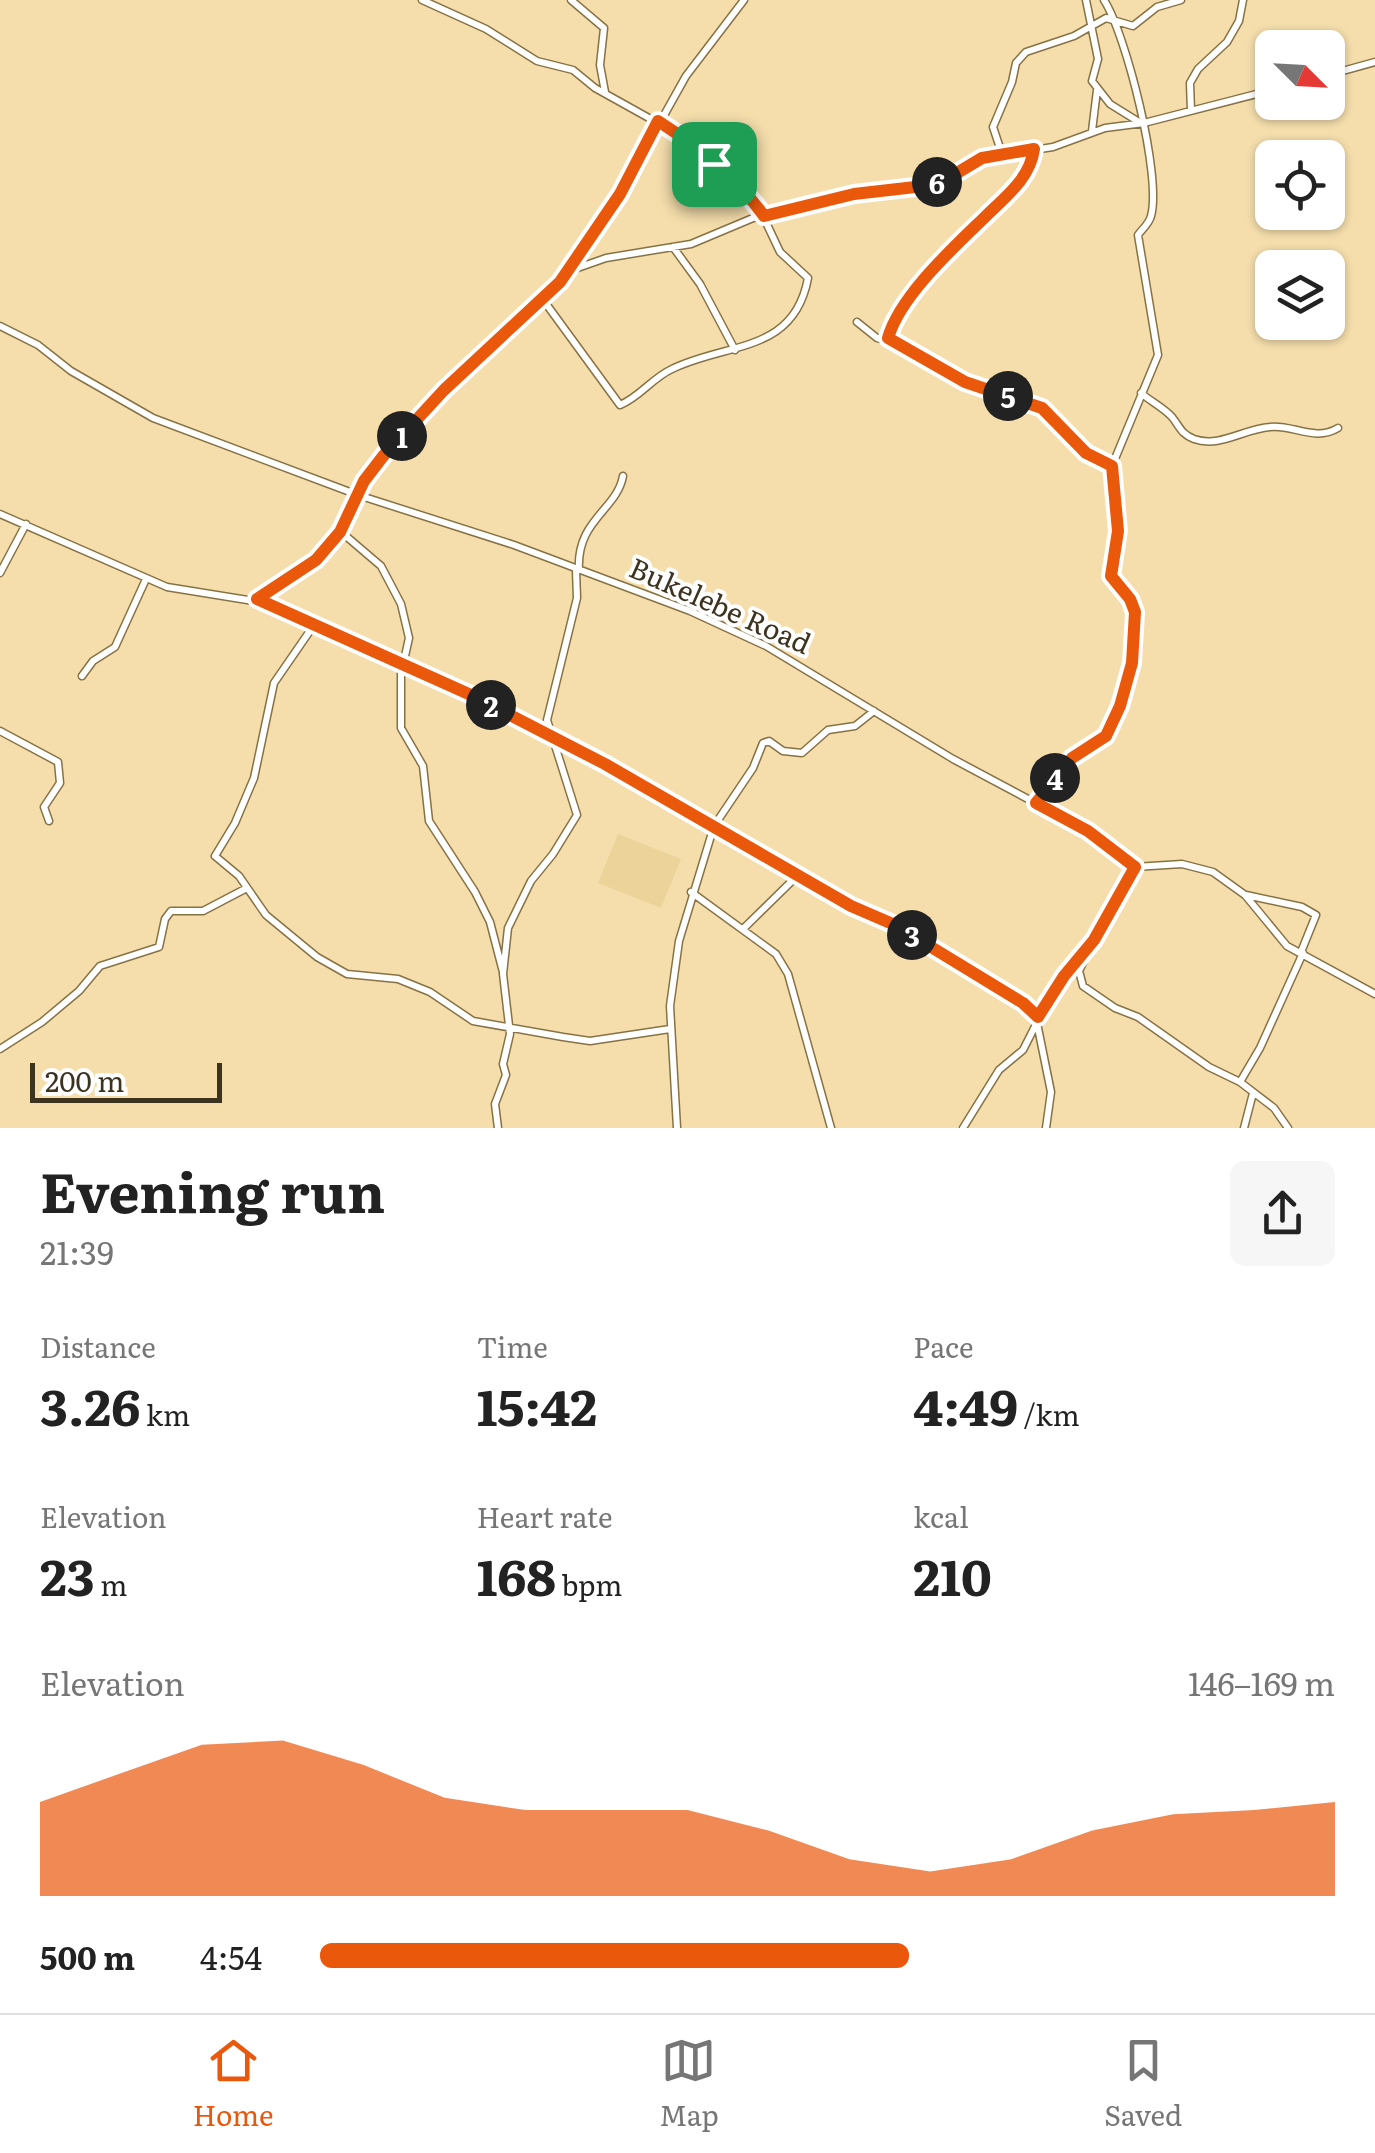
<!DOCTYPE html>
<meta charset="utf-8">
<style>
:root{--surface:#fff;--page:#f6f6f6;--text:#222;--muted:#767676;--line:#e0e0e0;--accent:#ea580c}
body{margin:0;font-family:Literata,serif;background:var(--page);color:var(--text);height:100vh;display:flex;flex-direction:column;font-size:38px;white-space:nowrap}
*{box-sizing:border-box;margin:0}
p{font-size:32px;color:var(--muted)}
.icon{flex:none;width:55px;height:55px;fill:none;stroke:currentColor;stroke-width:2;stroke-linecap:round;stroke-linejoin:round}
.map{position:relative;height:1128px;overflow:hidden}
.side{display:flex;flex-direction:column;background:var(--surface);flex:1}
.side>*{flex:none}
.needle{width:65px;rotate:114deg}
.controls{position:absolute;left:1255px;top:30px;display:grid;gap:20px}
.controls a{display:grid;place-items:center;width:90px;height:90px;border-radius:15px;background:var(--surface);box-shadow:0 2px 8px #0004;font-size:50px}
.scale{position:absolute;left:30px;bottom:25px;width:192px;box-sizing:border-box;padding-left:10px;border:5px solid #3d3420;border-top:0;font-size:28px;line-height:35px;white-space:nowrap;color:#3d3420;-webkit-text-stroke:8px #fff;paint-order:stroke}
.pin{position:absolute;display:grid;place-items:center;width:85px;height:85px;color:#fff;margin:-42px;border-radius:20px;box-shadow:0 5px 15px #0006}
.km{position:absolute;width:50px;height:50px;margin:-25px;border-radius:50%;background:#222;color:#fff;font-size:28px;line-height:50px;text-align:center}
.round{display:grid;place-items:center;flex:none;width:105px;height:105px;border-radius:15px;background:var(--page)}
.overview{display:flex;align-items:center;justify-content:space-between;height:170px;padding:0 40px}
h1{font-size:55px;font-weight:700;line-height:75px}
.figures{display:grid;grid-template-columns:repeat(3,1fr);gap:15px;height:170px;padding:10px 40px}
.figures div{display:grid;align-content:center}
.figures b{font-size:50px;font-weight:700}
.figures small{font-size:28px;font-weight:400}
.figures p{font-size:28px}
.chart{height:280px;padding:20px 40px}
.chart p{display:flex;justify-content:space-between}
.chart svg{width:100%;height:180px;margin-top:10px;fill:var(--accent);opacity:.7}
ul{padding:0 40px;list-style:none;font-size:32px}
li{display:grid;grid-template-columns:160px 120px 1fr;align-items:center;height:75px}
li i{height:25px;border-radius:12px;background:var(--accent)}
.menu{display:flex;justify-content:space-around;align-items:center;height:140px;border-top:2px solid var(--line);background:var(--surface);font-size:28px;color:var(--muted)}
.menu a{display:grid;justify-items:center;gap:5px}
.menu .on{color:var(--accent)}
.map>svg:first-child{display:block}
</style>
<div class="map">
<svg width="1375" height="1128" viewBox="0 0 1375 1128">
<rect width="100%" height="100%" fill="#f5deac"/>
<!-- built -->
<path fill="#ecd39a" d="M618,834L681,859L661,908L598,883Z"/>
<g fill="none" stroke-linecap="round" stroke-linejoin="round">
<!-- minor casing -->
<g stroke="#877244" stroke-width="9">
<path id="minor" d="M422,0L486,29L537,61L573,70L595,88L683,137L746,193L763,216L780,252L808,278C794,354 727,342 672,369C652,378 640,397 620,405L544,301
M571,0L604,28L600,65L605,92
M1086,0L1098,59L1092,81L1110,104L1139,122
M1328,75L1375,62
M1191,111L1190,83L1198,69L1227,42L1239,21L1243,0
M1092,131L1097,90
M1002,154L993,127L1012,82L1016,63L1026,52L1074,36L1106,18L1133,26L1157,7L1181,0
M673,247L700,284L735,350
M569,271L606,258L691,244L753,218L853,194L932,183L982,158L1053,147L1105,128L1144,123L1272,90
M857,322L877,338L908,346L965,383L1041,408L1087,453L1111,466
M0,326L38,345L71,371L153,418L358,495L514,545L690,611L766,646L953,759L1088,831L1135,867L1182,864L1213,872L1245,895L1287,946L1375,994
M889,338C900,297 954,247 985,217C1004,197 1030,179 1033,149
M1141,393C1150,401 1164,408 1172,417C1180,427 1181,434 1194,439C1220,448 1243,429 1270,427C1292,424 1315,442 1338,428
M0,514L167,587L266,603L471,695L605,764L851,906L895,925L1023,1003L1038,1017
M340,531L381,566L401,604L409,638L401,674V728L423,766L429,821L475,892L490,922L503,972
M579,570C576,520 617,510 623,476
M0,573L26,524
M257,599L316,560L340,531L364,481L384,455L444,390L560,282L620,194L686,76L744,0
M314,625L274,683L254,778L235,823L215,856L239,876L266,915L317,957L347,974L398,979L430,992L473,1021L563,1037L590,1041L670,1029
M82,676L93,661L115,647L146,579
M0,731L58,762L60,783L44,807L49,821
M1036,803L1072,758L1105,736L1120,707L1132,663L1135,612L1130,599L1111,576L1118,531L1112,466L1158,355L1138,235C1143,228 1149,224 1151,216C1162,177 1126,34 1104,0
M691,892L776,954L788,974L831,1128
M1246,895L1302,907L1316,915L1301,952
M743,929L797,876
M1087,954L1079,971L1083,986L1115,1008L1138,1017L1209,1067L1240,1082L1274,1108L1288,1128
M1037,1023L1051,1092L1046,1128
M0,1049L42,1022L79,991L100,966L159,947L165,919L171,911H203L245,889
M1240,1082L1260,1048L1303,953
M498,1128L495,1104L506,1075L503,1064L510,1034L503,974L508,928L531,881L553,854L577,815L547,720L577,598L576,570
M677,1128L670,1006L679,941L714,826L753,768L763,743L769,741L783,751L802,753L828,730L855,726L874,711
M963,1128L999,1070L1023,1050L1051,995L1094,940L1135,867
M1244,1128L1253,1093"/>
</g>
<!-- minor -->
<use href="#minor" stroke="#fff" stroke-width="6"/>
</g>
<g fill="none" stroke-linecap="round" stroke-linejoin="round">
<!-- route casing -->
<g stroke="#fff" stroke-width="20">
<path id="route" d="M658,121C697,146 737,178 764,216L854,194L924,186L947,179L982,158L1034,149C1030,179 1005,197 985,217C953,248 900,296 888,338L965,382L1042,408L1086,453L1112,466L1118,531L1111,576L1130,599L1135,612L1132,663L1120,706L1106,736L1072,758L1036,803L1088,831L1135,867L1094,940L1064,976L1038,1017L1023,1003L895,925L851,906L605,764L471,695L257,599L316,560L340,532L364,481L384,455L444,390L560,282L620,194Z"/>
</g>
<!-- route -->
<use href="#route" stroke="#ea580c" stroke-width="12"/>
</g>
<g text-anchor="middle" stroke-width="8" stroke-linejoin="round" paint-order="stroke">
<!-- street labels -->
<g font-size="28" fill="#3d3420" stroke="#fff">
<text transform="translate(720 606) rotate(24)" y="10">Bukelebe Road</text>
</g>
</g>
</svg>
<div class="controls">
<a><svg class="needle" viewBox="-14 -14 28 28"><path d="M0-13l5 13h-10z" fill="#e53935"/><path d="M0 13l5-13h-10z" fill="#767676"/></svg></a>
<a><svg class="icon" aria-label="locate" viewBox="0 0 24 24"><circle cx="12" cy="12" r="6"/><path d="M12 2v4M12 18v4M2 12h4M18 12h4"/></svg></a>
<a><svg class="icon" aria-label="layers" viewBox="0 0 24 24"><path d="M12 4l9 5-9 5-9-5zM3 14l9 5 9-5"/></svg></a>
</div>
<div class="scale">200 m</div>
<div class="pin" style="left:714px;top:164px;background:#1e9e55"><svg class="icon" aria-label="arrive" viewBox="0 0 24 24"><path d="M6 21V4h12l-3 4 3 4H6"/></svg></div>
<b class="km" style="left:402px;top:436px">1</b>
<b class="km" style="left:491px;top:705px">2</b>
<b class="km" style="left:912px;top:935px">3</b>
<b class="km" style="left:1055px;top:778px">4</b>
<b class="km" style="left:1008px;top:396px">5</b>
<b class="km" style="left:937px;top:182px">6</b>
</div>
<section class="side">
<div class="overview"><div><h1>Evening run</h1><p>21:39</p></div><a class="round"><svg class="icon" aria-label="share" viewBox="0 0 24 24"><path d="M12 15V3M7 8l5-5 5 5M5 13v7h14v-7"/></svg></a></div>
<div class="figures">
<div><p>Distance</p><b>3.26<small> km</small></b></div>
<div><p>Time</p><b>15:42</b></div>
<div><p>Pace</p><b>4:49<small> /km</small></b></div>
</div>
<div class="figures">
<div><p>Elevation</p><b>23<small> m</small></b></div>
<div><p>Heart rate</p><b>168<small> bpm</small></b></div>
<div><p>kcal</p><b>210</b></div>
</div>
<div class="chart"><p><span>Elevation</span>146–169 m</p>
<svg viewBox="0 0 160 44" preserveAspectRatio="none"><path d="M0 44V21L10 14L20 7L30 6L40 12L50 20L60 23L70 23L80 23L90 28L100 35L110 38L120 35L130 28L140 24L150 23L160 21V44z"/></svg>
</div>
<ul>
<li><b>500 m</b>4:54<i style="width:58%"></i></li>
</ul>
</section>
<nav class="menu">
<a class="on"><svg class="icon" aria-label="home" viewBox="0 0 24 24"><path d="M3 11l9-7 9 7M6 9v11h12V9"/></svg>Home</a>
<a><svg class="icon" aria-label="map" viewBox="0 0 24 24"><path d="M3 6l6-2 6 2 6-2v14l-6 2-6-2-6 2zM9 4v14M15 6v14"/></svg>Map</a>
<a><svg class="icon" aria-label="saved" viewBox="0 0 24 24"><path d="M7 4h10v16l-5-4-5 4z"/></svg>Saved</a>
</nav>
